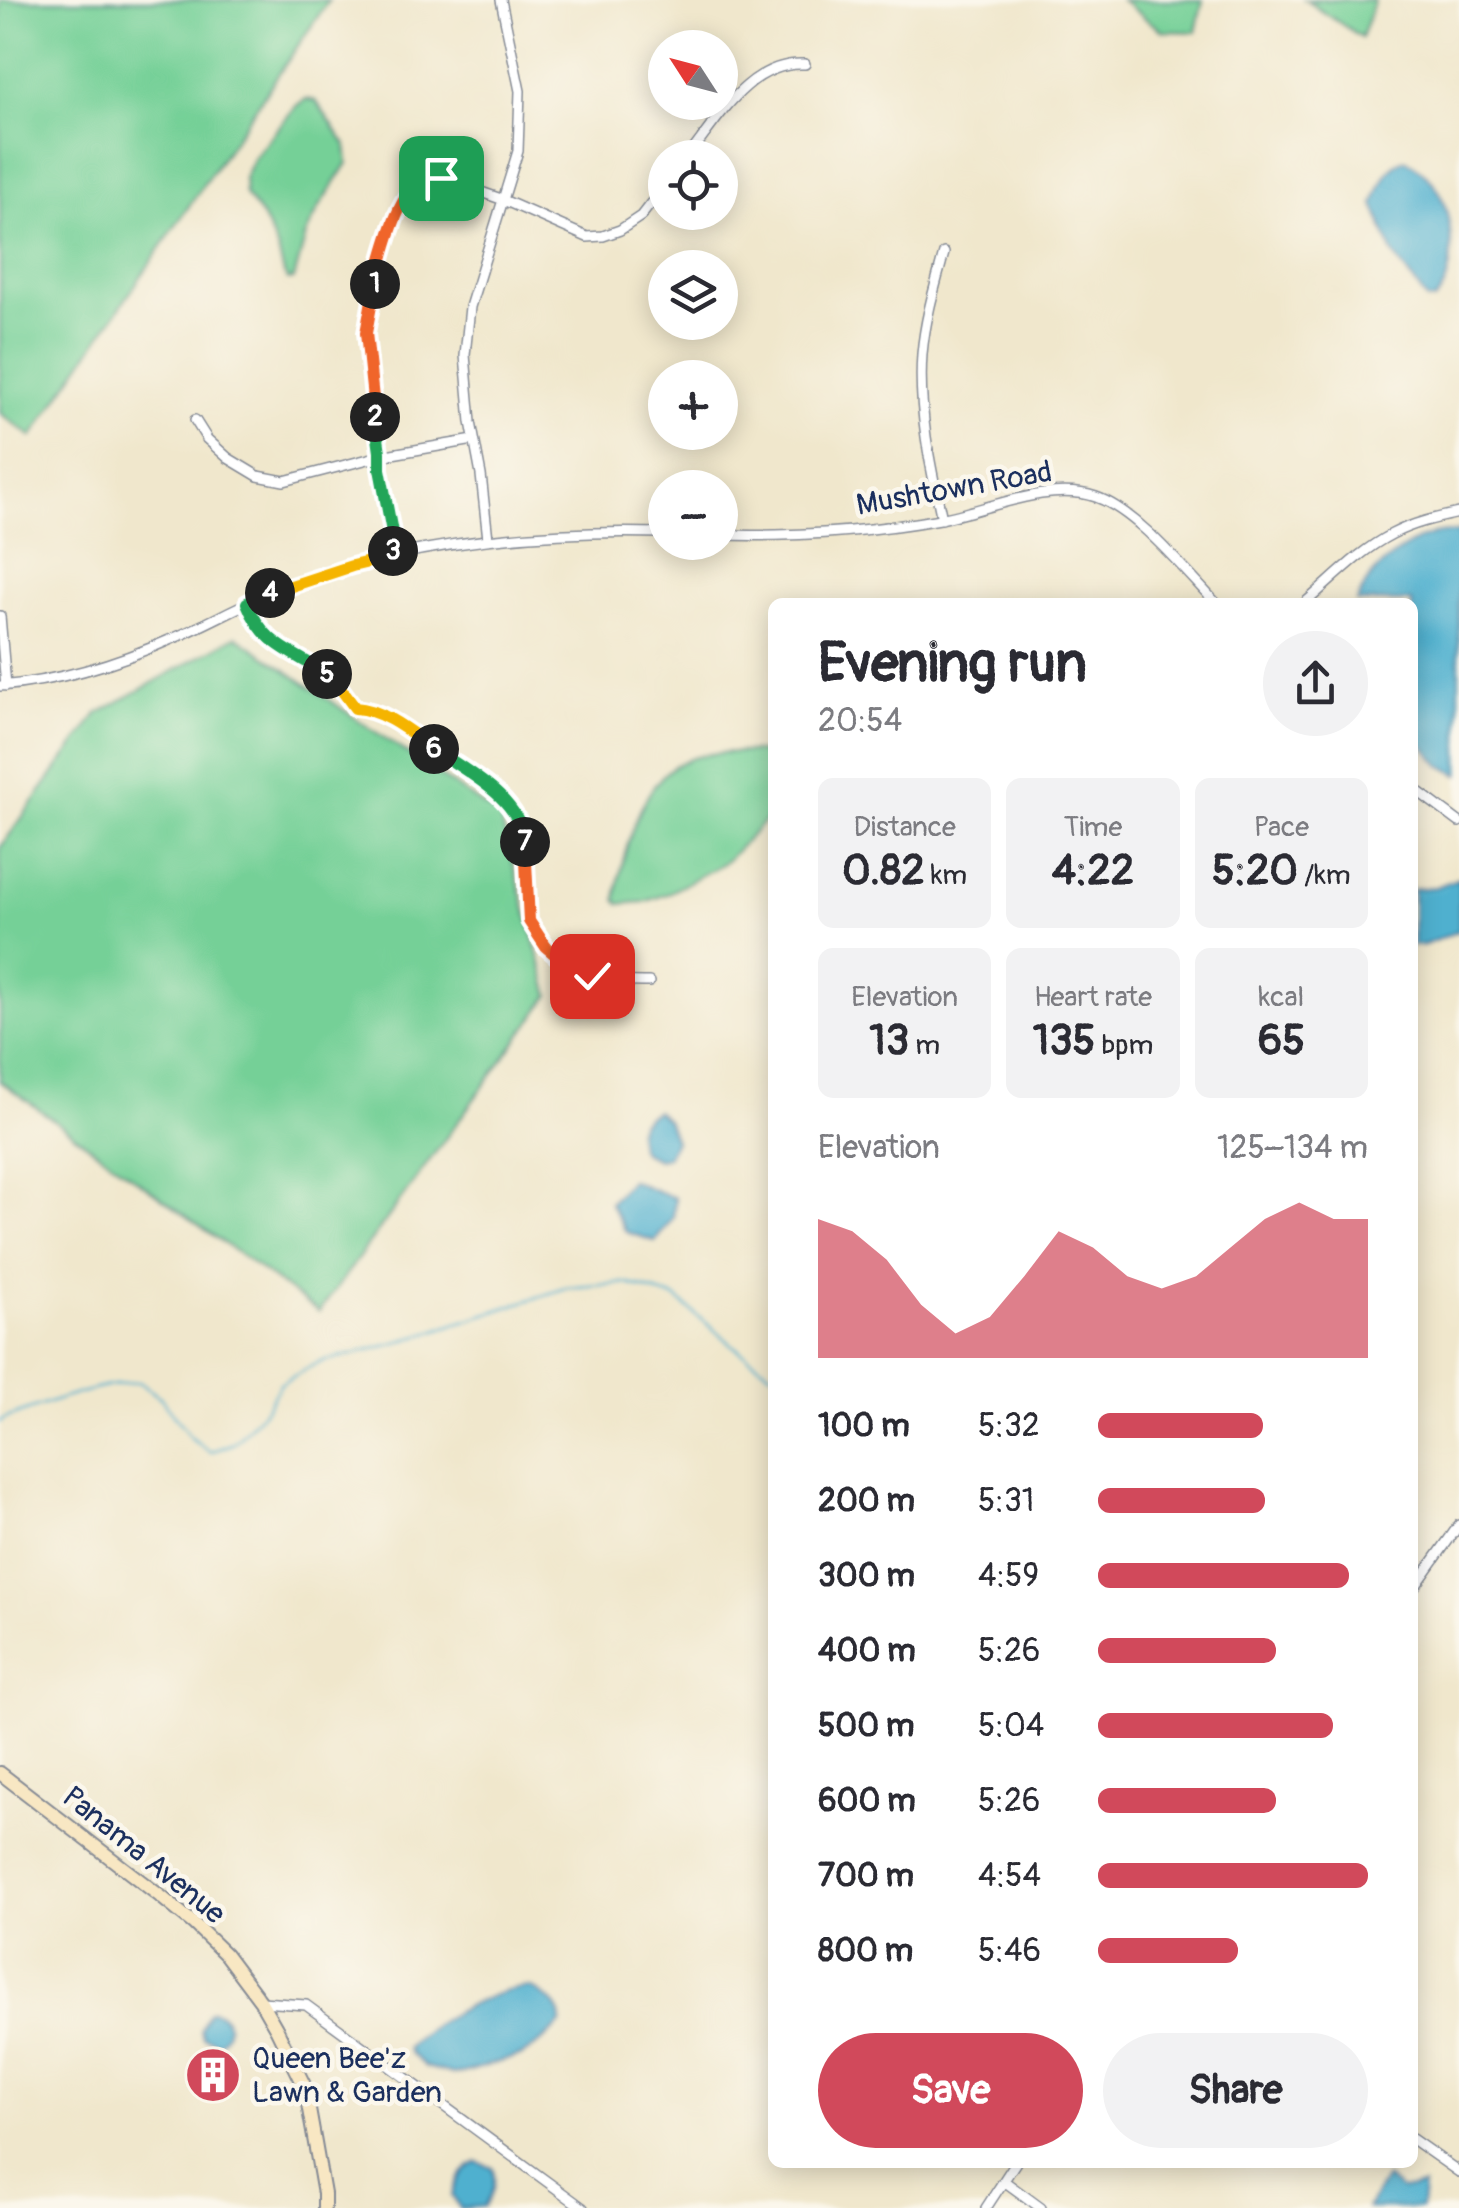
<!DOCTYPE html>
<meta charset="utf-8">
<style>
:root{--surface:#fff;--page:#f2f2f3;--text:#2b2b33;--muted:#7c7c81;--accent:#d1495b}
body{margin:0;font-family:Pangolin,sans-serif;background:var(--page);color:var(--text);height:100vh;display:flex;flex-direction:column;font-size:38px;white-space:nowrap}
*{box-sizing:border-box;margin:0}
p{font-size:32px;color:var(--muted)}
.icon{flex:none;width:55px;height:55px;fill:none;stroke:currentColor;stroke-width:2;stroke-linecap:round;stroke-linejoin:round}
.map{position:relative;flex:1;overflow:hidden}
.details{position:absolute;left:768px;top:598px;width:650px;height:1570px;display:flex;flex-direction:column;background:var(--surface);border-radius:15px;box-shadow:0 5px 25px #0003}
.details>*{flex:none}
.needle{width:65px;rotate:306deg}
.buttons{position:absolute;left:648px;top:30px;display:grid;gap:20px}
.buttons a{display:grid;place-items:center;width:90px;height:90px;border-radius:50%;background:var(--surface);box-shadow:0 5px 25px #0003;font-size:50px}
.pin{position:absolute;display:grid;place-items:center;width:85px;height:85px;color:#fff;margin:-42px;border-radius:20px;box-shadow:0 5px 15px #0006}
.km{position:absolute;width:50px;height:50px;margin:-25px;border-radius:50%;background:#222;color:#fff;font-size:28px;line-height:50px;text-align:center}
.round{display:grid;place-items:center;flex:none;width:105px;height:105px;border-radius:52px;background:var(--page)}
.summary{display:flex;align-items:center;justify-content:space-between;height:170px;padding:0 50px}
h1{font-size:55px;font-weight:700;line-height:75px}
.metrics{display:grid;grid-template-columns:repeat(3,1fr);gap:15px;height:170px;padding:10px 50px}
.metrics div{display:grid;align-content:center;border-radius:15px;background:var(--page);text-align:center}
.metrics b{font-size:42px;font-weight:700}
.metrics small{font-size:28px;font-weight:400}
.metrics p{font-size:28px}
.chart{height:280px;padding:20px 50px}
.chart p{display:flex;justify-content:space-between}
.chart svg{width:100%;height:180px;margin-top:10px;fill:var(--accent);opacity:.7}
.button{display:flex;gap:20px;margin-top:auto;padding:20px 50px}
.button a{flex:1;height:115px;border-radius:60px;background:var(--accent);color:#fff;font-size:40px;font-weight:700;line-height:115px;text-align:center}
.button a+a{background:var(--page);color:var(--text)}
ul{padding:0 50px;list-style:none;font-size:32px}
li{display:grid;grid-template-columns:160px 120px 1fr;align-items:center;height:75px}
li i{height:25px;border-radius:12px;background:var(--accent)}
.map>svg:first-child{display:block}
</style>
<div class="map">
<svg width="1459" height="2208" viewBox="0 0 1459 2208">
<rect width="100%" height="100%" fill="#fbf7ec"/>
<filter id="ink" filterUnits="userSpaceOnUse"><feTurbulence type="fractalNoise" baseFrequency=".01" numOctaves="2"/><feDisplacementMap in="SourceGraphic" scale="20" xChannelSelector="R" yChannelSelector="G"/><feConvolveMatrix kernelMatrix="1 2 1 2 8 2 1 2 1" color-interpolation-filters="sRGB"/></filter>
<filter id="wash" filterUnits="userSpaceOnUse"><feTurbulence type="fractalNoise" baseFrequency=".0048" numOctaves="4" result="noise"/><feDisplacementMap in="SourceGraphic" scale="40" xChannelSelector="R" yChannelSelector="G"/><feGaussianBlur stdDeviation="2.25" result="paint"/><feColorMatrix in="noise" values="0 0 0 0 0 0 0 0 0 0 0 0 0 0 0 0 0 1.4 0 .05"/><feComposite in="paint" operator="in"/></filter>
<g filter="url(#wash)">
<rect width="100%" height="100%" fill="#f0e7cc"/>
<!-- green -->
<path fill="#75d097" stroke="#48807a" stroke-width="2.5" d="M0,0H329L32,437L0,413Z
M1121,0H1203L1196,32L1162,31Z
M1305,0H1375L1361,37Z
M306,99L316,101L346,145L348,163L319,208L306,235L294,279L288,280L284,274L278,250L263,218L245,195L244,178L254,157L297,105Z
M236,636L500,817L550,995L319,1312L0,1081V848L97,714Z
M759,752L772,754V814L725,862L667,894L644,902L620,904L616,900C621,859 640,780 682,762C706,751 733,752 759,752Z"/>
<!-- water -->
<path fill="#50b0cf" stroke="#367096" stroke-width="2.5" d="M1406,160C1417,166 1430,177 1436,187C1454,215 1459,278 1434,301L1427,300L1393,254L1374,204C1381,187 1386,164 1406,160Z
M1459,532V775L1440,765L1413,733L1412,602H1357C1366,572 1404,543 1434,534C1442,532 1451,532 1459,532Z
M1459,878V931L1424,945L1413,946V889L1436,887Z
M656,1111L667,1120L675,1141L667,1157L658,1159L642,1152C633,1133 637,1120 656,1111Z
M630,1180L675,1198L673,1218L655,1241L626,1232L610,1203Z
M530,1987C544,1996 563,2005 561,2024L540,2043L522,2055L463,2073L453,2074L426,2067L410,2054L407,2048C433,2020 491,1990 530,1987Z
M211,2011C230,2014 232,2033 218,2043L203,2037L201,2029L208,2013Z
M477,2162L493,2168C496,2184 493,2193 484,2206L460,2208L452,2196C456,2181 462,2169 477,2162Z
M1386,2178L1401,2190L1423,2186L1421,2208H1367Z"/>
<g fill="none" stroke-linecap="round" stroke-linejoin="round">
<!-- stream -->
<path stroke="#50b0cf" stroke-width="2.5" d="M0,1422L3,1419C49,1403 90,1386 139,1382L161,1398L190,1437L210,1452L234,1443L265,1410L280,1384L317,1363L393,1344L566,1288L625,1283L676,1298L741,1352L772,1373"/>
</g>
</g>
<g filter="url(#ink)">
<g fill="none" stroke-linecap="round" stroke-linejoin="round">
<!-- minor casing -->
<g stroke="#868b95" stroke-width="12">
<path id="minor" d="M687,158C718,119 749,61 805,64
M195,420L207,439L228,458L258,476L284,481L380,456L474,440
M942,519C930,465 918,409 922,354C925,319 935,286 944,253
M720,535C793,537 868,532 940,519C988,510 1048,481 1096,497C1137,511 1185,571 1215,602
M488,539L481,475L471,422L465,355L470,307L518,151L520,91L501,0
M393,556C392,521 380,487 380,452L365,333L368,308L401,205L414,187L426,179L441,178L501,199L587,237L603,236L620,230L641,216L665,185
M1306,602C1333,579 1359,551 1392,534C1413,523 1436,518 1459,513
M247,603C266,652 293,647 329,676C340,684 347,697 355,707L365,708L389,718L486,785L503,800L520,821L524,833C528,861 521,891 528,918C530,925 536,932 540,938C563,974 609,983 649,982
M0,616L6,686
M0,686C62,681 118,663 174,638C207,624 238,606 270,593C396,543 531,529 665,533
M1412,787L1459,822
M1412,1591L1459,1525
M261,2002L306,2005L583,2208
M1412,2139L1459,2172
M1004,2181L1041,2208
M986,2208L1016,2162"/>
</g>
<!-- secondary casing -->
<g stroke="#868b95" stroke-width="16">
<path id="secondary" d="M0,1773L160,1896L193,1923L225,1954L261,2002L277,2030L305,2087L324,2194V2208"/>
</g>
<!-- minor -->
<use href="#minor" stroke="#fff" stroke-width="9"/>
<!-- secondary -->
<use href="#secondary" stroke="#f8e7c3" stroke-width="12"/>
</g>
</g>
<g fill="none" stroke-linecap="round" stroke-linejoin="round" filter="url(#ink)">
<!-- split-1 casing -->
<g stroke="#fff" stroke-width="20">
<path id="split-1" d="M375,284C383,257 397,190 425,179C428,178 438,178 441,178"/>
</g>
<!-- split-2 casing -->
<g stroke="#fff" stroke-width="20">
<path id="split-2" d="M375,284L366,333L375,417"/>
</g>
<!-- split-3 casing -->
<g stroke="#fff" stroke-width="20">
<path id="split-3" d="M375,417L380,452V469L392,532L393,551"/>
</g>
<!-- split-4 casing -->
<g stroke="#fff" stroke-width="20">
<path id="split-4" d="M270,593L352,566L394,556L393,551"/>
</g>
<!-- split-5 casing -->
<g stroke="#fff" stroke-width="20">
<path id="split-5" d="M270,593L247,603C264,646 290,650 327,674"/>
</g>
<!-- split-6 casing -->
<g stroke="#fff" stroke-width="20">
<path id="split-6" d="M327,674L333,678L355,708C385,710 410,732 434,749"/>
</g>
<!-- split-7 casing -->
<g stroke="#fff" stroke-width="20">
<path id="split-7" d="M434,749C468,773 519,797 525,842"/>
</g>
<!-- split-8 casing -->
<g stroke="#fff" stroke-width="20">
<path id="split-8" d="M525,842L529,921L546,947L565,963"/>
</g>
<!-- split-9 casing -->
<g stroke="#fff" stroke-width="20">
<path id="split-9" d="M565,963L592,976"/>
</g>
<!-- split-1 -->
<use href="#split-1" stroke="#f0652b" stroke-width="12"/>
<!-- split-2 -->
<use href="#split-2" stroke="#f0652b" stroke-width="12"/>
<!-- split-3 -->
<use href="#split-3" stroke="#22a559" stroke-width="12"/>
<!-- split-4 -->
<use href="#split-4" stroke="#f5b400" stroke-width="12"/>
<!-- split-5 -->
<use href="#split-5" stroke="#22a559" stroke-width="12"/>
<!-- split-6 -->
<use href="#split-6" stroke="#f5b400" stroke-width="12"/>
<!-- split-7 -->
<use href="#split-7" stroke="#22a559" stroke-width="12"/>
<!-- split-8 -->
<use href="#split-8" stroke="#f0652b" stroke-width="12"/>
<!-- split-9 -->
<use href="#split-9" stroke="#f5b400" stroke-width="12"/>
</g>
<!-- icons -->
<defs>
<g id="building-disc" transform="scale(2.875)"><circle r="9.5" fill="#d1495b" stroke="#fbf7ec"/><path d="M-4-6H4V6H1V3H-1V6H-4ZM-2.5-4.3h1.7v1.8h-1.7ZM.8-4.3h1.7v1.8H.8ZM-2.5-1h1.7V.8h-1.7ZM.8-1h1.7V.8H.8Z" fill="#fff"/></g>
</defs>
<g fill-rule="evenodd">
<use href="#building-disc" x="213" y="2075"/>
</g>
<g text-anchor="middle" stroke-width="9" stroke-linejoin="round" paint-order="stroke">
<!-- street labels -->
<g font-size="30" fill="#1b2f5e" stroke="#fbf7ec">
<text transform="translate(954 488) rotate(-10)" y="10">Mushtown Road</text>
<text transform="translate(144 1855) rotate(39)" y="10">Panama Avenue</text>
</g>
<!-- poi labels -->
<g font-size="30" fill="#1b2f5e" stroke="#fbf7ec" text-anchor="start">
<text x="252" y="2068">Queen Bee'z<tspan x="252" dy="34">Lawn &amp; Garden</tspan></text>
</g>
</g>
</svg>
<div class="buttons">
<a><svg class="needle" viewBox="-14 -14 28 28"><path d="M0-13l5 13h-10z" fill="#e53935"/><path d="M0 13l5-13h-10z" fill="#7c7c81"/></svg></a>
<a><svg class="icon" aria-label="locate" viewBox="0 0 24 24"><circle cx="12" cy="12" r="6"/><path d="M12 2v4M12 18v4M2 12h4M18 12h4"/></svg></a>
<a><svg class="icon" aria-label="layers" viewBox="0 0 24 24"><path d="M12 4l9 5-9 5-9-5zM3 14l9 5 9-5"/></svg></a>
<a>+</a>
<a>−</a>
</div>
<div class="pin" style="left:441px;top:178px;background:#1e9e55"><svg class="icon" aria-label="arrive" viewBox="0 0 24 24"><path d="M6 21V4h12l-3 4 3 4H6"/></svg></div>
<div class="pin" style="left:592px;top:976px;background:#d93025"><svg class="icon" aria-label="check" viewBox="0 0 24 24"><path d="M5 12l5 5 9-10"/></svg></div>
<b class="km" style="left:375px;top:284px">1</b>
<b class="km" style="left:375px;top:417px">2</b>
<b class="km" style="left:393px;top:551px">3</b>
<b class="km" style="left:270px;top:593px">4</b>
<b class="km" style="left:327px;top:674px">5</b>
<b class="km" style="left:434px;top:749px">6</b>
<b class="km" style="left:525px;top:842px">7</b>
<section class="details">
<div class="summary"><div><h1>Evening run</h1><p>20:54</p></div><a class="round"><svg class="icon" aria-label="share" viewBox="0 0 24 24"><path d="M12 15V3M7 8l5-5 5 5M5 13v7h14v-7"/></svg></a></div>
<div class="metrics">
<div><p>Distance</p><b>0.82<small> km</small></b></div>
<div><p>Time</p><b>4:22</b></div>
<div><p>Pace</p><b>5:20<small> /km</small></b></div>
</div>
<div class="metrics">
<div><p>Elevation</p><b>13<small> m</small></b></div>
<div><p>Heart rate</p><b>135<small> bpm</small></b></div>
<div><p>kcal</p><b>65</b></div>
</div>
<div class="chart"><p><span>Elevation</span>125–134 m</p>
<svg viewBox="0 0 160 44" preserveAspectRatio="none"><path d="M0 44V10L10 13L20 20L30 31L40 38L50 34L60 24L70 13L80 17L90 24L100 27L110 24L120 17L130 10L140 6L150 10L160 10V44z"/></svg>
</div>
<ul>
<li><b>100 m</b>5:32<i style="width:61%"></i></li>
<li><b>200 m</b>5:31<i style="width:62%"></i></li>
<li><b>300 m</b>4:59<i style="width:93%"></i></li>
<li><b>400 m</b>5:26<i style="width:66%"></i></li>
<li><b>500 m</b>5:04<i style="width:87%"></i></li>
<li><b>600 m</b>5:26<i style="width:66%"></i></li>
<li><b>700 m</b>4:54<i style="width:100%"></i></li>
<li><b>800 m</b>5:46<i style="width:52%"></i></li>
</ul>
<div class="button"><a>Save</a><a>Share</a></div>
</section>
</div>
